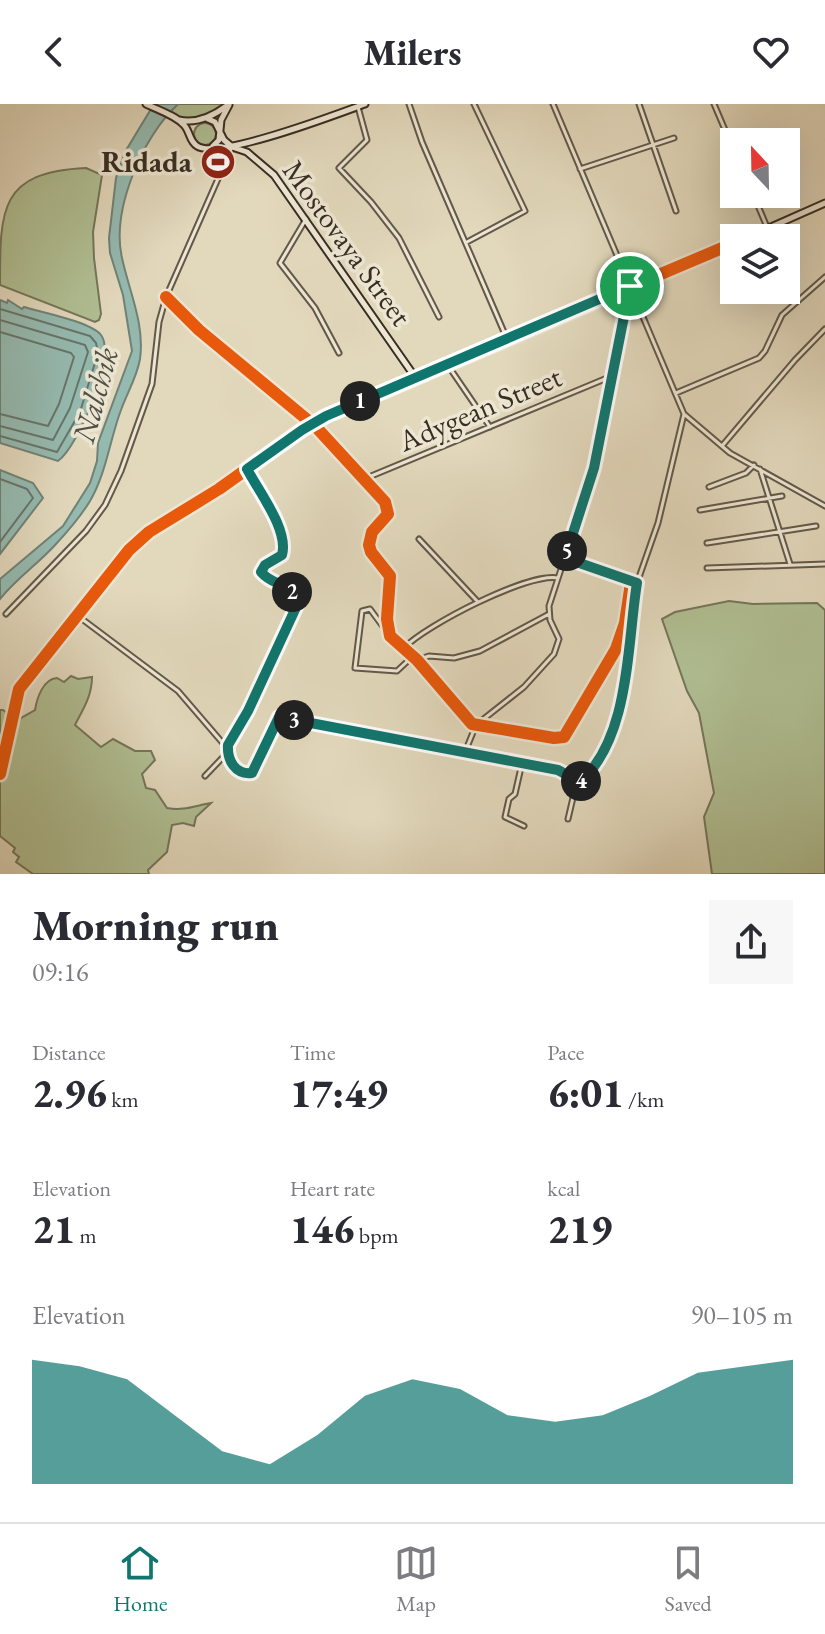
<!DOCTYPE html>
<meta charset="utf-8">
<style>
:root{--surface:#fff;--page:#f7f7f7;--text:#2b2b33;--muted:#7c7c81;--line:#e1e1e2;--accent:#0f766e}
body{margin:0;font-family:"EB Garamond",serif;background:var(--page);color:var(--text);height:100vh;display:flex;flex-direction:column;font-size:30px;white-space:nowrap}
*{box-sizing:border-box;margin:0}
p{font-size:26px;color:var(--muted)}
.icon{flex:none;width:44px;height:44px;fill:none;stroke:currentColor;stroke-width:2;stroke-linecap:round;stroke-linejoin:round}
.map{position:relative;height:770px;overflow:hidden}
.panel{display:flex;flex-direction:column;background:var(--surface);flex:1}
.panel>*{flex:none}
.needle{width:52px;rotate:338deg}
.controls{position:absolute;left:720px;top:24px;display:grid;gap:16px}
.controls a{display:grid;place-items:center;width:80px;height:80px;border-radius:0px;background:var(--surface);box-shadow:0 8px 32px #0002;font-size:40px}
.pin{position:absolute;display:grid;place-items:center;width:68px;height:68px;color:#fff;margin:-34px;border:4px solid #fff;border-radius:50%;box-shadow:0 2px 8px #0007}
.km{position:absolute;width:40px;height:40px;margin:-20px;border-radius:50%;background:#222;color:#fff;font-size:22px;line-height:40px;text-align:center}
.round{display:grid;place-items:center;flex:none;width:84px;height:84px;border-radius:0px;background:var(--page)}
.summary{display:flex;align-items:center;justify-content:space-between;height:136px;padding:0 32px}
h1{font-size:44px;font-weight:800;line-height:60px}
.metrics{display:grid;grid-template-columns:repeat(3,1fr);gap:12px;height:136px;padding:8px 32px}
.metrics div{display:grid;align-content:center}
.metrics b{font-size:40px;font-weight:800}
.metrics small{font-size:22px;font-weight:400}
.metrics p{font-size:22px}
.chart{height:224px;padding:16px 32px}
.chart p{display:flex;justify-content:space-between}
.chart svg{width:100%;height:144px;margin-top:8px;fill:var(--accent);opacity:.7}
header{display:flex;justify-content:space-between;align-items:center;height:104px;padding:0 32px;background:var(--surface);font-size:36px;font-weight:800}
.menu{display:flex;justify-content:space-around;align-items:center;height:112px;border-top:2px solid var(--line);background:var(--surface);font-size:22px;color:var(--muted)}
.menu a{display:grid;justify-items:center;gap:4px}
.menu .active{color:var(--accent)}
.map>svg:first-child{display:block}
</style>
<header><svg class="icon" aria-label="back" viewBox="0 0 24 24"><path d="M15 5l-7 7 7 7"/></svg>Milers<svg class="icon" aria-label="heart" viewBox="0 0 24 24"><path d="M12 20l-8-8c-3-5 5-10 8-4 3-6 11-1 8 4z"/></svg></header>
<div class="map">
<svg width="825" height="770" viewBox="0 0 825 770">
<rect width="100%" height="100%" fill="#e2d8bc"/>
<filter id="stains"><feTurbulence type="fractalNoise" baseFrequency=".0025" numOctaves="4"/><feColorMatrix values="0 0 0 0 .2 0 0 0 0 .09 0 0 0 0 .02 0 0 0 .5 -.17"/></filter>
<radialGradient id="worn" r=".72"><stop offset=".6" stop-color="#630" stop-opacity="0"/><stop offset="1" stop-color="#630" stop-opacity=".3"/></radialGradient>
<!-- green -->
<path fill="#b0bf93" stroke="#74765b" stroke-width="2" d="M178,0H229L219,9L186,17L167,11Z
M194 30a11 11 0 1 1 22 0a11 11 0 1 1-22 0Z
M86,64L102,71L93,128L94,154L101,210L99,216L95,218L0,181C0,104 0,68 86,64Z
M729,497L753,500L817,499L825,506V770H712L704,713L714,689L699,609L687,587L662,515L675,508Z
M71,572L78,575L92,573C92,592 83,605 75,621L101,643L113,635L135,647H151L155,656L142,670L146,684L155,686L167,704C184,707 194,702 211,699L196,713L194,722L183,719L172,721L167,748L148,766L149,770H33L16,758L19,753L13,748L15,744L0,732V606H3L19,618L21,614L35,606C37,594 43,575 57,574L64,578Z"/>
<!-- water -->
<path fill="#95bab0" stroke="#708278" stroke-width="2" d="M154,0H178C143,32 111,106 122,154C129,187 145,220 140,255C137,273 127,289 121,306C110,335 106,370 90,397C81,412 68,427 56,440C38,460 17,474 0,495V475L63,422L90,379L97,357L98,339L132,247L123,191L110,149L109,134L116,74L125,48Z
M0,196L7,199L8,196L22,205L24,203C41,208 91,218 101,231C117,251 78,343 58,357L0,339Z
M0,366L33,379L43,394L0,450Z"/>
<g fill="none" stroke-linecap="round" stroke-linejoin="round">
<!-- shore -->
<path stroke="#67746a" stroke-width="2" d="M0,205L90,232L96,239L98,249L80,308L57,348L0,332
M0,216L85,241L88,248L70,304L53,336L0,322
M0,228L71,249L74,253L59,300L48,322L0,310
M0,375L27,385L33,394L0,438"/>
<!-- street casing -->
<g stroke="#635849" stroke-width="7">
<path id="street" d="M409,0L422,38L507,235
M553,0L684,310L730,349L825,402
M639,0L676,107
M714,0L734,47
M358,3L367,36L339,64L371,98L399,134L439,213
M580,65L674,34
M753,90L767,123
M306,115L280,159L315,204L339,249
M467,138L525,107L474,0
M166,193L199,226L316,323L385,398L388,410L372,428L369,441L371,448L390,472L387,515L390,532L417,556L472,620L554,634L564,633L616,545L625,519L631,479
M447,260L490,323
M676,289L759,254L765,247L782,211L825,173
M722,342L795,256L825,225
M760,365L790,460
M364,375L612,272
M709,383L746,369L754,361
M700,406L782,392
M419,435L477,497
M707,439L816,422
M566,454L637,479
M707,464L825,460
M6,510L86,427L105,401L121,367L152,280L159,218L166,193L232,43
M78,512L178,587L227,644
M388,525L384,524L370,505L362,507L355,564L397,567L412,553
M404,544C426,521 529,468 558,474
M417,556L429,552L454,554L480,547L549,510
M227,644C229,658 236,671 252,669L279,613L558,666L580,677
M227,644L248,607L299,497C285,475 274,483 261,468L264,463L282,451C290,423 260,389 247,366
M465,648L476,621L524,583L554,550L559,535L550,516L549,502L594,364L630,182
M522,659L515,690L509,695L505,713L524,722
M205,672L227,649
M568,715L575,685L598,660L616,619L630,540L637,479L658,419L684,310"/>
</g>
<!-- secondary casing -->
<g stroke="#392d23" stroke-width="9">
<path id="secondary" d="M146,0C158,6 175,11 184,21C190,27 189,37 197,42C218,56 337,10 365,0
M208,15L215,18L224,36L231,42
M179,16C198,20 214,12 229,0
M213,42L219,36L221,16L229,1
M232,43L247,48L274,71L415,273
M746,134L825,99
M0,670L19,585L129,446L149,428L219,385L302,326L326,312L734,139"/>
</g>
<!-- street -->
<use href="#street" stroke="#ece6d3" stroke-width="3"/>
<!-- secondary -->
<use href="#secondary" stroke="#ece6d3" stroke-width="5"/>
<!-- cycleway casing -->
<g stroke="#ece6d3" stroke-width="17">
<path id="cycleway" d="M166,193L199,226L316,323L385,398L388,410L372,428L369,441L371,448L390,472L387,515L390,532L417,556L472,620L554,634L564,633L616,545L625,519L631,479
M0,670L19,585L129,446L149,428L219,385L302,326L326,312L734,139"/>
</g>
<!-- cycleway -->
<use href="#cycleway" stroke="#e8590c" stroke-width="12"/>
</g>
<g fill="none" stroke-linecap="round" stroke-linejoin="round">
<!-- route casing -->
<g stroke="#fff" stroke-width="16">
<path id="route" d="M630,182L594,364L565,454L637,479C627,541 630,634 580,678L558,666L279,613L252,669C235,671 227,656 228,641L248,607L299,497C286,476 274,483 261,468L265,461L282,451C289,426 259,388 247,365L302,326L326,312Z"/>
</g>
<!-- route -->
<use href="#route" stroke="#0f766e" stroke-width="10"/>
</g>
<!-- icons -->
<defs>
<g id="stadium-disc" transform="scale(1.8)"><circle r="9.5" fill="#8f2418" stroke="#ece6d3"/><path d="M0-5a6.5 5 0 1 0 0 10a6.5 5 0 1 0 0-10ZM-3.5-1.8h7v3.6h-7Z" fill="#fff"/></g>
</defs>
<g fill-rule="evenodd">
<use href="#stadium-disc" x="218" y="58"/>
</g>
<g text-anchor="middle" stroke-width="7" stroke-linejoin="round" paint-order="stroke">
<!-- poi labels -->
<g font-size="30" font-weight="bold" fill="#392d23" stroke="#ece6d3" text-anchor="end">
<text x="192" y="68">Ridada</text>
</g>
<!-- street labels -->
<g font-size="30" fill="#392d23" stroke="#ece6d3">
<text transform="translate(347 139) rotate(54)" y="10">Mostovaya Street</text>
<text transform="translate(480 305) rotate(-23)" y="10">Adygean Street</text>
</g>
<!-- water labels -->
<g font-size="32" font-style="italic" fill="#505046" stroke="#ece6d3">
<text transform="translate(95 291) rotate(-75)" y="11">Nalchik</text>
</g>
</g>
<rect width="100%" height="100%" filter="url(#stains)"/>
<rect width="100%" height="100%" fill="url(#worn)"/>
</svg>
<div class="controls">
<a><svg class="needle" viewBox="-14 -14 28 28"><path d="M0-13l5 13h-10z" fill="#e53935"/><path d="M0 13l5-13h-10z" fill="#7c7c81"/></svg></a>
<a><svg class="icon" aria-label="layers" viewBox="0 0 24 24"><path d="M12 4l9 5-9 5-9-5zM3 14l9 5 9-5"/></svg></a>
</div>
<div class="pin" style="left:630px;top:182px;background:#1e9e55"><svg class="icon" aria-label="arrive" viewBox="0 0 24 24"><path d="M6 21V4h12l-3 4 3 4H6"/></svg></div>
<b class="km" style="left:360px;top:297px">1</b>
<b class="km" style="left:292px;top:488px">2</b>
<b class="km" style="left:294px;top:616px">3</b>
<b class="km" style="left:581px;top:677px">4</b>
<b class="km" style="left:567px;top:447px">5</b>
</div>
<section class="panel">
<div class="summary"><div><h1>Morning run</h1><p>09:16</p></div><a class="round"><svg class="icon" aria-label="share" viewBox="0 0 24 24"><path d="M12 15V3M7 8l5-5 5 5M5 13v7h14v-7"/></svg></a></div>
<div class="metrics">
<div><p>Distance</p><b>2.96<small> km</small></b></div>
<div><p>Time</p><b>17:49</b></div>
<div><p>Pace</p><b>6:01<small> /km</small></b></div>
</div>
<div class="metrics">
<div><p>Elevation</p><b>21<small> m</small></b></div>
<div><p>Heart rate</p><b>146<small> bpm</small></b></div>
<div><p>kcal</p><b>219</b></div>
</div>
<div class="chart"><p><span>Elevation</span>90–105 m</p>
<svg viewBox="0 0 160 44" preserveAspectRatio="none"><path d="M0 44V6L10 8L20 12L30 23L40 34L50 38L60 29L70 17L80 12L90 15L100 23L110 25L120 23L130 17L140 10L150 8L160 6V44z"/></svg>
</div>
</section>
<nav class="menu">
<a class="active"><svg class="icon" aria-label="home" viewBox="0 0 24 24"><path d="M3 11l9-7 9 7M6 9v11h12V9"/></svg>Home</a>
<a><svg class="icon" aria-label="map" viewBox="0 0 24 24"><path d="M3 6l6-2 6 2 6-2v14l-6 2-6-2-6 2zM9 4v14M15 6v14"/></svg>Map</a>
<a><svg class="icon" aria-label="saved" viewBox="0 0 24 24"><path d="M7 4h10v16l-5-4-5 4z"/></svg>Saved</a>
</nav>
